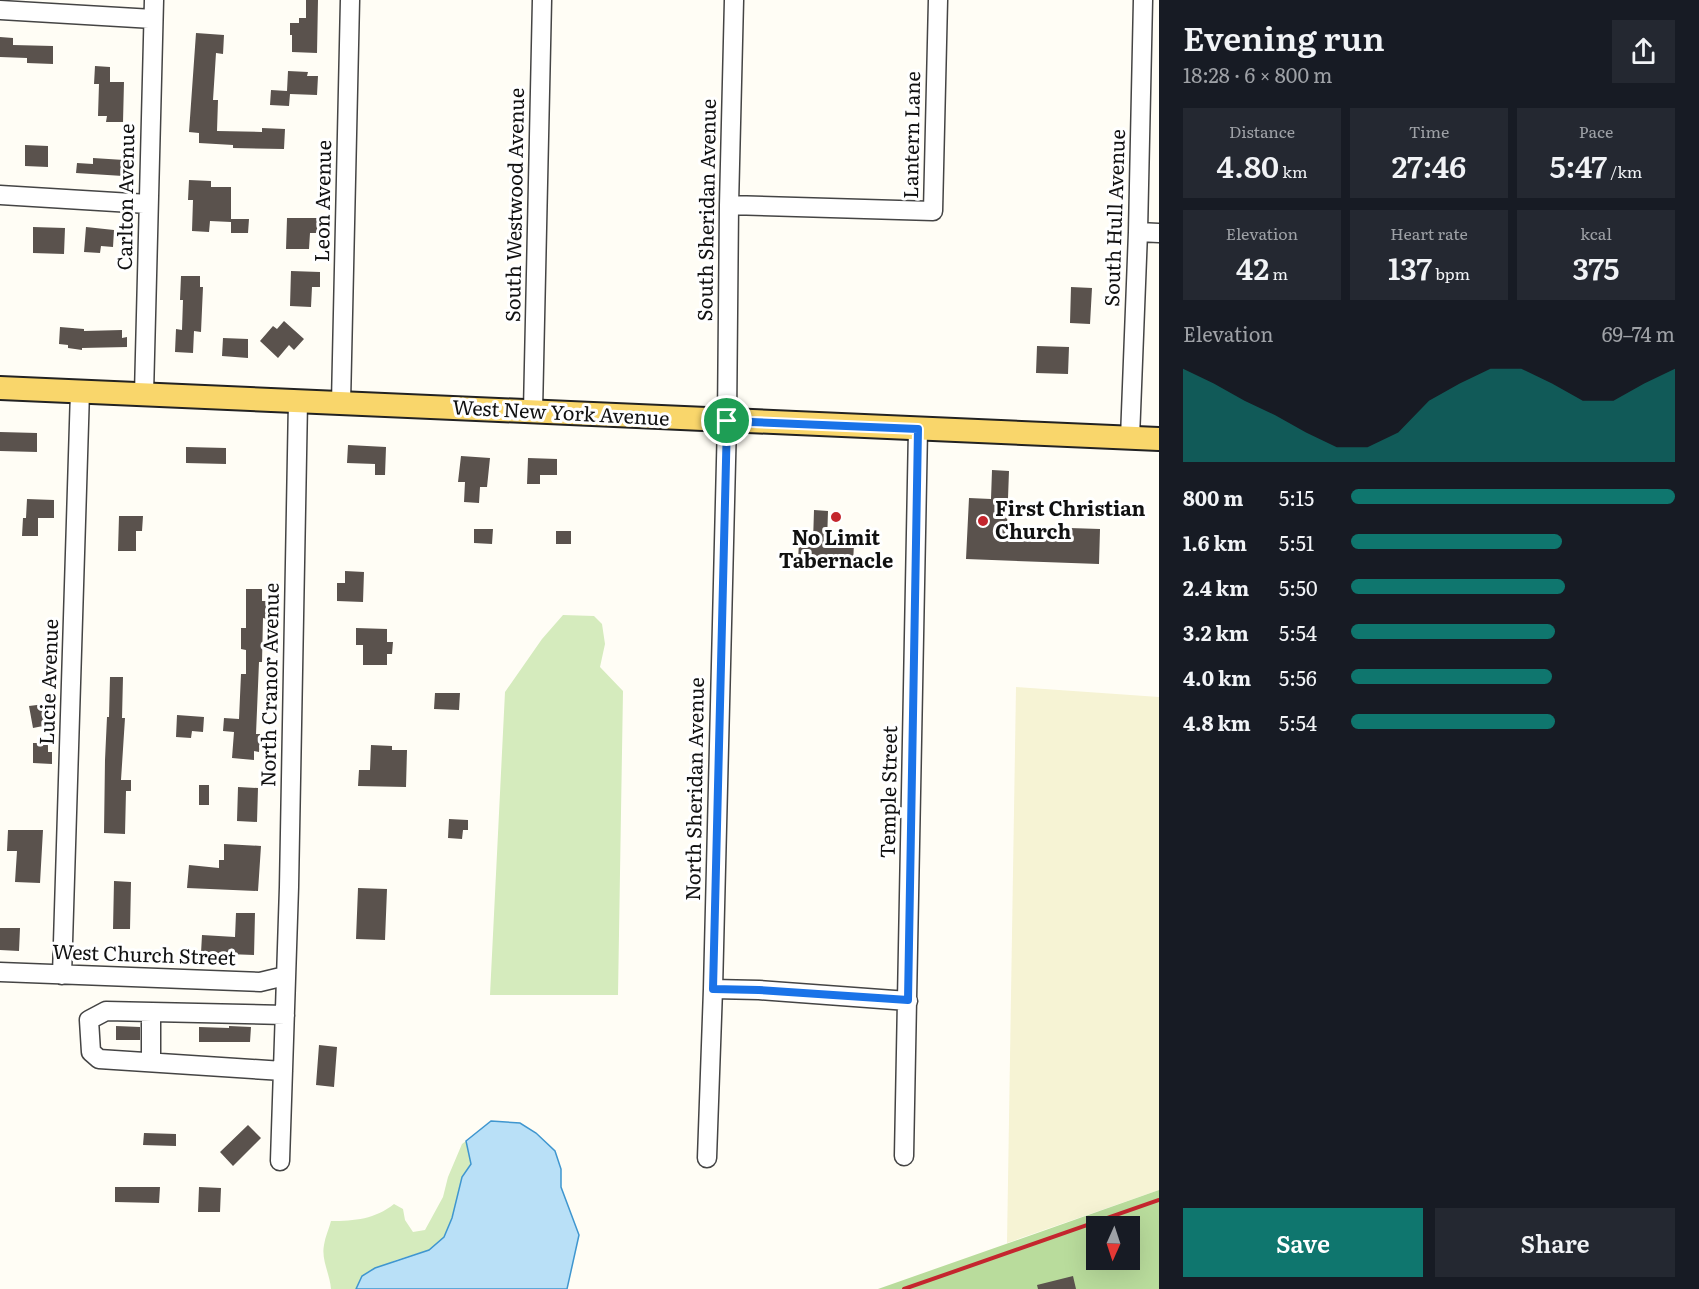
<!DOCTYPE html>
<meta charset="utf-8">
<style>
:root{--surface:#171b24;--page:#242831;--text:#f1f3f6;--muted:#9ea1a6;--accent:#0f766e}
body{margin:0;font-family:Literata,serif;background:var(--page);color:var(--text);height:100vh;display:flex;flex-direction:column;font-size:22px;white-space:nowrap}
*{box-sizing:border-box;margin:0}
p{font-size:20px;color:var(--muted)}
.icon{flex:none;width:33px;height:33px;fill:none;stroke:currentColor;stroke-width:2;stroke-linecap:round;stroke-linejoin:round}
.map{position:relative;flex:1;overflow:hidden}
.sheet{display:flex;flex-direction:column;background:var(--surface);width:540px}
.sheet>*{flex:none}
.needle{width:39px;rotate:183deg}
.tools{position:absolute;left:1086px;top:1216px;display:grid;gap:12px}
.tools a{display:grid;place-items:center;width:54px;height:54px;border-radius:0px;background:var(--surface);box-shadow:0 6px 24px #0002;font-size:30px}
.pin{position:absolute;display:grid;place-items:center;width:51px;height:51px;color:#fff;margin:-26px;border:3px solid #fff;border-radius:50%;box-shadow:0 2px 6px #0007}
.round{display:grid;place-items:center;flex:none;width:63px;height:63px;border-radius:0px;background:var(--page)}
.overview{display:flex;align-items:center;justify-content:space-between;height:102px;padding:0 24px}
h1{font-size:33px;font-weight:600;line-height:45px}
.stats{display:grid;grid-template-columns:repeat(3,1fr);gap:9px;height:102px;padding:6px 24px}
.stats div{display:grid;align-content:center;border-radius:0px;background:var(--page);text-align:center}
.stats b{font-size:30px;font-weight:600}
.stats small{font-size:16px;font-weight:400}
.stats p{font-size:16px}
.chart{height:168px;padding:12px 24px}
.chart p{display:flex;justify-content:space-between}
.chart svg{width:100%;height:108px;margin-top:6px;fill:var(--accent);opacity:.7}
.button{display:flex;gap:12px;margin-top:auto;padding:12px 24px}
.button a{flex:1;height:69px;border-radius:0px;background:var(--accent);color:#fff;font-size:24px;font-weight:600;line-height:69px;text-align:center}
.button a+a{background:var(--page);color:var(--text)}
ul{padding:0 24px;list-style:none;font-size:20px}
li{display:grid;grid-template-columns:96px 72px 1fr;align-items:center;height:45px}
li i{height:15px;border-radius:8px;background:var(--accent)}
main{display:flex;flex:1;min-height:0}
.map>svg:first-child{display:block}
</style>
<main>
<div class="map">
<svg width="1159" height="1289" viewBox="0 0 1159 1289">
<rect width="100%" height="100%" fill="#fffdf5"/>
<!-- farmland -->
<path fill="#f6f3d4" d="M1016,687L1159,697V1190L1007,1243Z"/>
<!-- green -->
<path fill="#d5ebbd" d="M563,615L594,616L602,624L605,644L600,667L623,691L618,995H490L505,692L542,639Z
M466,1141L471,1163L462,1177L452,1218L444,1237L429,1250L396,1260L362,1276L356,1289H331C330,1274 321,1260 324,1245C325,1237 329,1229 331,1221C355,1221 375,1219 394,1204L403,1209L405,1220L413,1232L425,1230L443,1197L448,1177L462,1144Z"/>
<!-- forest -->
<path fill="#b9dc9c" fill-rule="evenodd" d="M1159,1190V1289H878ZM1096,1227H1130V1260H1096Z"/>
<!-- water -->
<path fill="#b9e0f7" stroke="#3f96cf" stroke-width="1.5" d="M491,1121L520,1123L536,1133L555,1151L561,1169V1187L579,1235L567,1289H356L362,1276L375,1268L429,1250L444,1237L452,1218L462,1177L471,1164L466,1141Z"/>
<!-- building -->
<path fill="#5a524d" d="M306,0H318L317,53L292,52V35H290V23H299V18H306Z
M196,33L224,35L223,54L216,53L213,100H218L217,131L262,132V128L285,129L284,149L233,148V145L199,143V133L189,132Z
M0,37L13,38V45L53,46V64L27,63V58L0,57Z
M95,66L110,67V82H124L123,122H106L107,116H98L99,84H94Z
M288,71L308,72L307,76H318L317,95L290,94L289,106L270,105L271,90L287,91Z
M25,145L48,146V167L25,166Z
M93,158L124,160L123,176L76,173L77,163L93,164Z
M189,180L211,181V187H231V222L210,221L209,232L192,231L193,200H188Z
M287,218H318V233H310L309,249H286Z
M231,219H249L248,233H231Z
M33,227L65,228L64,254L33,253Z
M86,227L114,230L113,247L101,246L100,253L84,252Z
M291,271L320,272V287H312L311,307L290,306Z
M181,276H200V287H203L201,332L194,331L193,353L175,352L176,329L182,330L183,300H180Z
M1071,287L1092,288L1090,324L1070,323Z
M284,321L304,339L294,350L289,345L278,358L260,341L273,326L277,329Z
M60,327L84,329V331L122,330V338L127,337V347L82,348V350L68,348V345L59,344Z
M223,338L248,339V358L222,356Z
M1037,346L1069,347L1068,374L1036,373Z
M0,432L37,433V452L0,451Z
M348,445L386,447L385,475H375V464L347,463Z
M186,447L226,448V464L186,463Z
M461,456L490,458L487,487H480L479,503L464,502L465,482H458Z
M528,458L557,459V475H540V484H527Z
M992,470L1009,471L1007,526L1100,529L1099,564L966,559L969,498L991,499Z
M27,499L54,500V518H38V536H22L23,518H26Z
M814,510L828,511L827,542L854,543L853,564L798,562L799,541L813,542Z
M119,516H143L142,531H136V551H118Z
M474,529H493L492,544L474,543Z
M556,531H571V544H556Z
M345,571L364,572L363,602L337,601V583H345Z
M246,589H262V601H268L267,619L263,618L262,662H259L256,734H260L259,752L254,751V760L232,758L234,732L223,731L224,718L239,719L241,674H246V650L241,649V628H246Z
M356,628L387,629V642H393L392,654H387V665H363V645H356Z
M110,677H123L122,718H125L121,780H131V791H126L125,834L104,833L105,760L107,717H109Z
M435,693H460L459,710L434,709Z
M45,704L48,725L33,728L29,706Z
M177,715L204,717L203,732L192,731L191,738L176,737Z
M33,743H48V752H52V764L33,763Z
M371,745L392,746V750H407L406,787L358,786L359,770H370Z
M199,785H209V805H199Z
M238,787L258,788L257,822L237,821Z
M449,819L468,820V830H463L462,839L448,838Z
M8,830H43L40,883L15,882L17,851H7Z
M224,844L261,846L258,891L187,888L189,865L219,868V860H224Z
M114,881L131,882L130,929H113Z
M358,888L387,889L385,940L356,939Z
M236,913H255L254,955L201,953L202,935L235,937Z
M0,928H20L19,951L0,950Z
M116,1026L140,1027V1040H116Z
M229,1026L251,1027L250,1042H199V1027L229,1028Z
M319,1045L337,1047L334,1087L316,1085Z
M248,1125L261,1138L233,1166L220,1152Z
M144,1133L176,1134V1146L143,1145Z
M115,1187H160L159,1203L115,1202Z
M199,1187L221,1188L220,1212H198Z
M1073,1276L1076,1289H1038L1037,1285Z"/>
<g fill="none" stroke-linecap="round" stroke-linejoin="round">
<!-- minor casing -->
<g stroke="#444" stroke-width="21">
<path id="minor" d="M0,10L153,19
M0,195L148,204
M729,205L933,211L938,0
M1138,232L1159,233
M144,394L154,0
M341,403L350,0
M533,411L542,0
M1130,438L1138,232L1143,0
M0,972L260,982L285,976
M62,975L80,391
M713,989L759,990L908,1001
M151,1012V1062
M283,1071L99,1059L91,1052L89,1020L106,1011L285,1015
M904,1156L918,429
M707,1158L713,989L727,421L729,205L734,0
M280,1161L289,887L298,401"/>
</g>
<!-- major casing -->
<g stroke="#222" stroke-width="26">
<path id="major" d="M0,388L1159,439"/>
</g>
<!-- minor -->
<use href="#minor" stroke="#fff" stroke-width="18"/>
<!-- major -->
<use href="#major" stroke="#f9d66b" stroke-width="22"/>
<!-- rail -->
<path stroke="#c4262e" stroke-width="4" d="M904,1289L1159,1200"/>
</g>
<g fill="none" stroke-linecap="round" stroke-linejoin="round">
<!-- route casing -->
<g stroke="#fff" stroke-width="12">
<path id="route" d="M727,421L918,429L908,1000L759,990L713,989Z"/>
</g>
<!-- route -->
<use href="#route" stroke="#1a73e8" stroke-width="8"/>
</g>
<!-- markers -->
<g fill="#c4262e" stroke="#fff" stroke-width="2">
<circle cx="836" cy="517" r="6"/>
<circle cx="983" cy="521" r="6"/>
</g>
<g text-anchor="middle" stroke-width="6" stroke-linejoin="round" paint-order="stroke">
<!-- street labels -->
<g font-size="20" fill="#111" stroke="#fff">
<text transform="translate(912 135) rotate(-89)" y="7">Lantern Lane</text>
<text transform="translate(126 197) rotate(-89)" y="7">Carlton Avenue</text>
<text transform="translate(323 201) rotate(-89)" y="7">Leon Avenue</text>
<text transform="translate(515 205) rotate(-89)" y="7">South Westwood Avenue</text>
<text transform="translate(707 210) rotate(-89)" y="7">South Sheridan Avenue</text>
<text transform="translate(1115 218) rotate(-88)" y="7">South Hull Avenue</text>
<text transform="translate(561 413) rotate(3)" y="7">West New York Avenue</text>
<text transform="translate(49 682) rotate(-88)" y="7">Lucie Avenue</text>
<text transform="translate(270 685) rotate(-89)" y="7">North Cranor Avenue</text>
<text transform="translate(695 789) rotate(-89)" y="7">North Sheridan Avenue</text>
<text transform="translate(889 792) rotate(-89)" y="7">Temple Street</text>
<text transform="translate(144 955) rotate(2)" y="7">West Church Street</text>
</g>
<!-- poi labels -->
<g font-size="20" font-weight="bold" fill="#111" stroke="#fff" text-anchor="start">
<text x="995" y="516">First Christian<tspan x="995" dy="23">Church</tspan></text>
<text x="836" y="545" text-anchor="middle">No Limit<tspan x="836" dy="23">Tabernacle</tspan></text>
</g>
</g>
</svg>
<div class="tools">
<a><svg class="needle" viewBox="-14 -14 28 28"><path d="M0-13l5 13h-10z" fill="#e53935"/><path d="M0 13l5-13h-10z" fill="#9ea1a6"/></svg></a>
</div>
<div class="pin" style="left:727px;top:421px;background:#1e9e55"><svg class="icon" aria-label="arrive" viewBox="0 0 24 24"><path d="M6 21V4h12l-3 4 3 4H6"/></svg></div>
</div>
<section class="sheet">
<div class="overview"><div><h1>Evening run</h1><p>18:28 · 6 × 800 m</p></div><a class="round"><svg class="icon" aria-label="share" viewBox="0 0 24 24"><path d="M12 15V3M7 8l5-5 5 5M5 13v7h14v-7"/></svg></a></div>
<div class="stats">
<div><p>Distance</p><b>4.80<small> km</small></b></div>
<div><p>Time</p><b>27:46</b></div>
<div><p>Pace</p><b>5:47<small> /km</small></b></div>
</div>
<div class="stats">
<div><p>Elevation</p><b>42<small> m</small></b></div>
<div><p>Heart rate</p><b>137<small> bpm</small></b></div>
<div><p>kcal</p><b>375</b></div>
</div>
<div class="chart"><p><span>Elevation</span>69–74 m</p>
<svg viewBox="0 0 160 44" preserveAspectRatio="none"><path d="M0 44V6L10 12L20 19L30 25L40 32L50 38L60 38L70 32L80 19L90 12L100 6L110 6L120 12L130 19L140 19L150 12L160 6V44z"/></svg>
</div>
<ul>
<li><b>800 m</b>5:15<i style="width:100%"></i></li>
<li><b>1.6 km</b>5:51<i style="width:65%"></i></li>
<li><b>2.4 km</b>5:50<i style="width:66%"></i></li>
<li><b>3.2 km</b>5:54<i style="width:63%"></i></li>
<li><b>4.0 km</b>5:56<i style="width:62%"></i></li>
<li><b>4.8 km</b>5:54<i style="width:63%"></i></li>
</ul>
<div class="button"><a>Save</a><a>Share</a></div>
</section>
</main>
